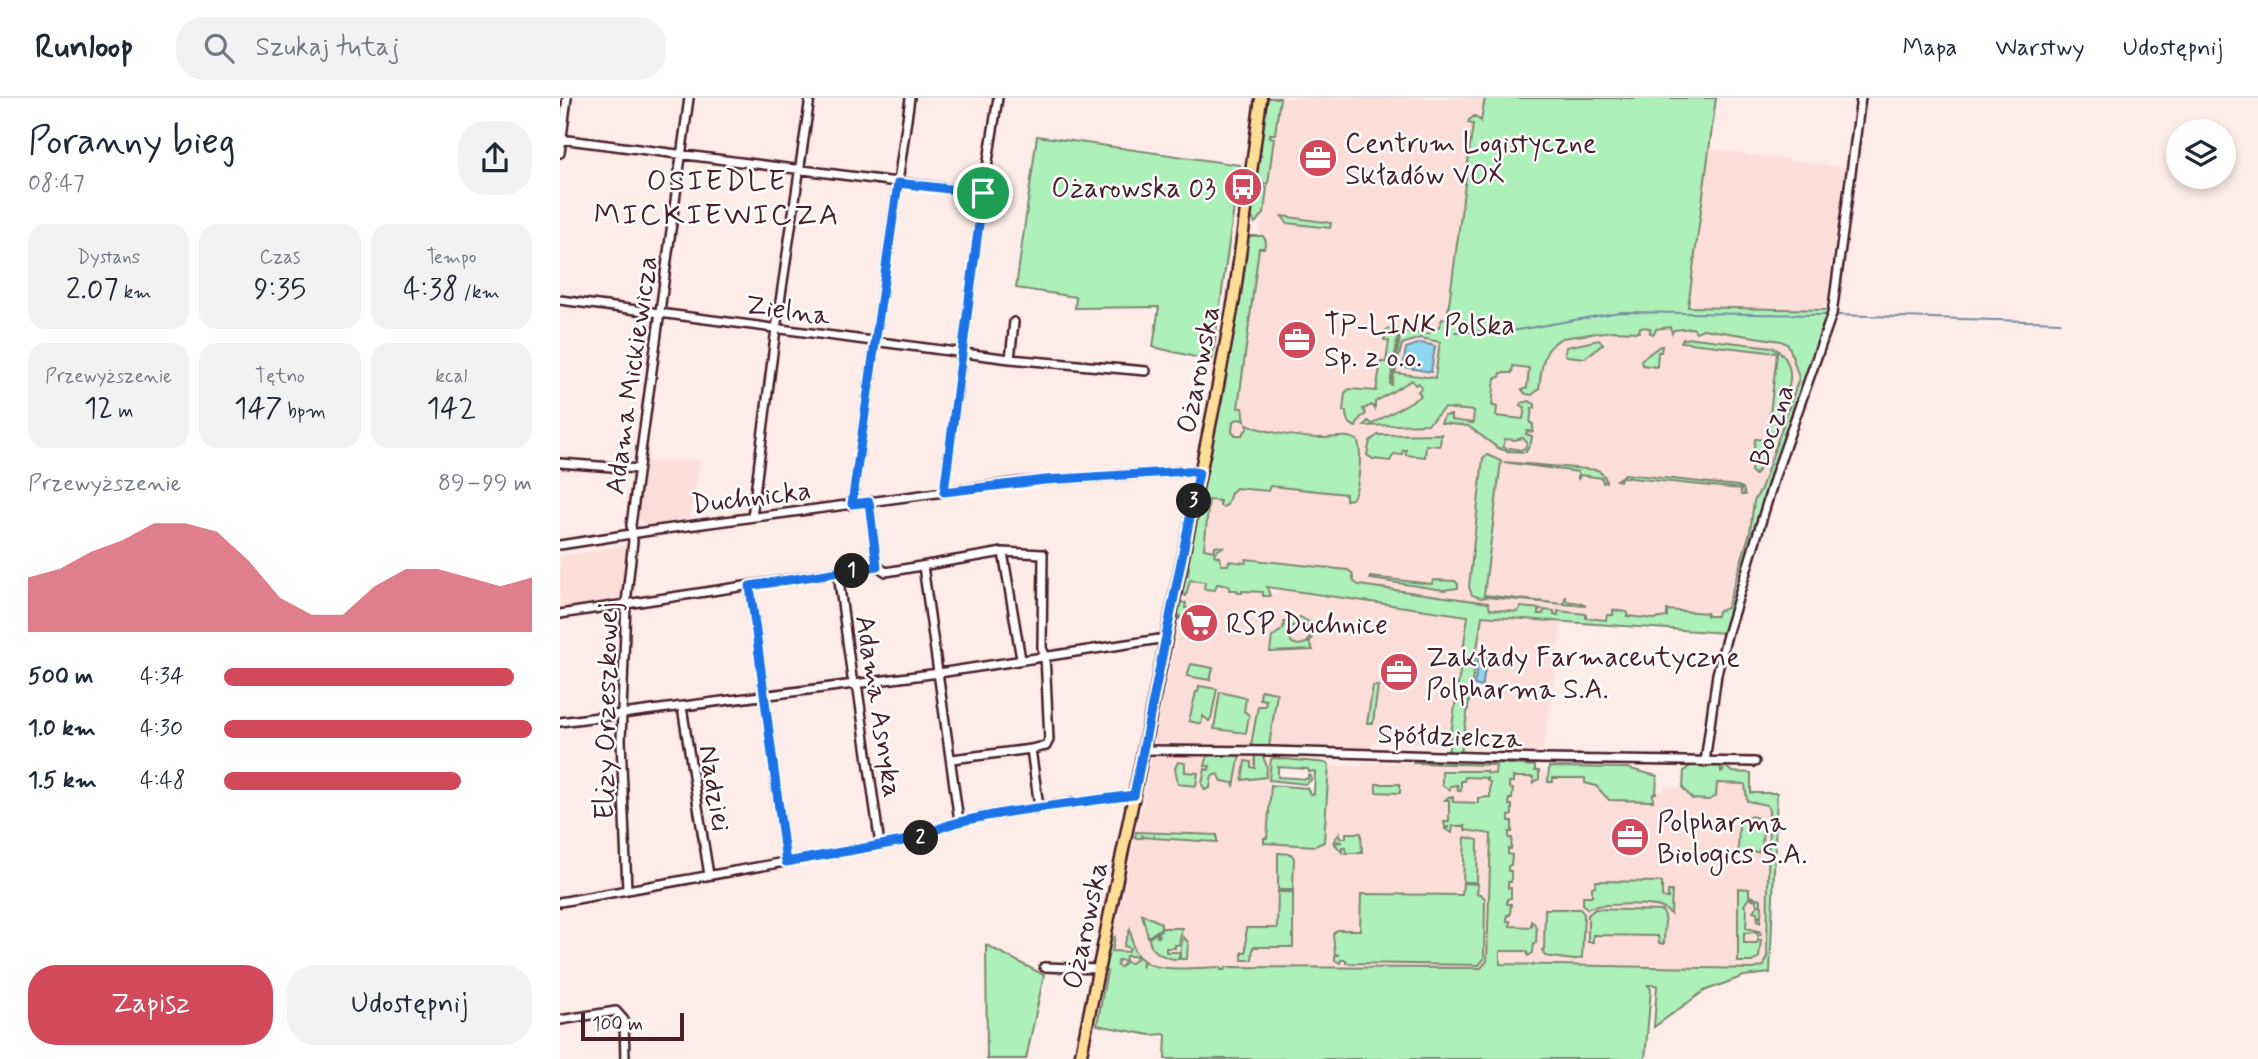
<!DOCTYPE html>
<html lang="pl">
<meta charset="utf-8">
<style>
:root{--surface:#fff;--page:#f2f2f3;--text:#1f2937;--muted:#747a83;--line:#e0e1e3;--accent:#d1495b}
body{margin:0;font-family:Mynerve,sans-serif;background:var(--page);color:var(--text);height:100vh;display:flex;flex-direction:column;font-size:26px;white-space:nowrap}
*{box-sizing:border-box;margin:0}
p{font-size:23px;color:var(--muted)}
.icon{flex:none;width:38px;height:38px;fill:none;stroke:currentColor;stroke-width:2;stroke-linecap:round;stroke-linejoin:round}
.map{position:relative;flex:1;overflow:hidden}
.sheet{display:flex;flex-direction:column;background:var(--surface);width:560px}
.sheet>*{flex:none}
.fabs{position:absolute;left:1606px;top:21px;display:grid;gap:14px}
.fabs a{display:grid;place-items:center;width:70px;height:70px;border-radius:50%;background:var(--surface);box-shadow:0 4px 10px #0003;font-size:35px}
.scale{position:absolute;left:21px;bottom:18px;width:103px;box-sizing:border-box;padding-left:7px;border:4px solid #4a1f2b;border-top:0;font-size:19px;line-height:24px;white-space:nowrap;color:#4a1f2b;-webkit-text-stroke:5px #fff;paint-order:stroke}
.pin{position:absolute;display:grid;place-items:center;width:60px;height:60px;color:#fff;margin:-30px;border:4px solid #fff;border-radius:50%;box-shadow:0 2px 7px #0007}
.km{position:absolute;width:35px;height:35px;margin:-18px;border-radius:50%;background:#222;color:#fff;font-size:19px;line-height:35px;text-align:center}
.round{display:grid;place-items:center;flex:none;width:74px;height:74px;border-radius:28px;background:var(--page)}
.summary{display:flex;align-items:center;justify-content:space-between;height:119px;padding:0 28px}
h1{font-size:38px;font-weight:600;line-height:52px}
.stats{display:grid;grid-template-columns:repeat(3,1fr);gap:10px;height:119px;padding:7px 28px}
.stats div{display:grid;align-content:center;border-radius:18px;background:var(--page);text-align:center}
.stats b{font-size:30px;font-weight:600}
.stats small{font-size:19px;font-weight:400}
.stats p{font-size:19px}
.chart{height:196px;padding:14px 28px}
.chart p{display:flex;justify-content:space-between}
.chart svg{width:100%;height:126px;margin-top:7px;fill:var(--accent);opacity:.7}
.button{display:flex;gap:14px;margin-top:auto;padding:14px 28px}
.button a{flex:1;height:80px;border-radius:28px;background:var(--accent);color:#fff;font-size:28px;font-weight:600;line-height:80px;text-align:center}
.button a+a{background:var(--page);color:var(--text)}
ul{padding:0 28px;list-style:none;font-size:23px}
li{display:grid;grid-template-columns:112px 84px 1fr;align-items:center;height:52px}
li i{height:18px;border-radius:9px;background:var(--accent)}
header{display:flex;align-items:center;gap:42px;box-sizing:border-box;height:98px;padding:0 35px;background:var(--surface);border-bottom:2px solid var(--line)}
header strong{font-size:33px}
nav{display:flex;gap:38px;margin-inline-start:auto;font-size:24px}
.search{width:490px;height:63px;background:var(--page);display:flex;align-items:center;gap:18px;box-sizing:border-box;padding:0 24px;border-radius:28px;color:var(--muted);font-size:26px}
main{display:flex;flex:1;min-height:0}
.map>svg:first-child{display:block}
</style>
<header>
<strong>Runloop</strong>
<div class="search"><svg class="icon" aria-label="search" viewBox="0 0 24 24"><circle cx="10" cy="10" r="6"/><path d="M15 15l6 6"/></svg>Szukaj tutaj</div>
<nav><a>Mapa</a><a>Warstwy</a><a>Udostępnij</a></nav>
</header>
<main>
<section class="sheet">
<div class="summary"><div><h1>Poranny bieg</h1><p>08:47</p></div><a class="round"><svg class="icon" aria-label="share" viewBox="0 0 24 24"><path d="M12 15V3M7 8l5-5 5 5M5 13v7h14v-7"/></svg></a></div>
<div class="stats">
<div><p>Dystans</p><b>2.07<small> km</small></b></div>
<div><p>Czas</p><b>9:35</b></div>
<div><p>Tempo</p><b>4:38<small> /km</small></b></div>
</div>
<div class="stats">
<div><p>Przewyższenie</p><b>12<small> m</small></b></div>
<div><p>Tętno</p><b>147<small> bpm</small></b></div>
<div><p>kcal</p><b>142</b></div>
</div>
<div class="chart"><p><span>Przewyższenie</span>89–99 m</p>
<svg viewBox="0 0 160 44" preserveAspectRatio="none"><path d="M0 44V25L10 22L20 16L30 12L40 6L50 6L60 9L70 19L80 32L90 38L100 38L110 28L120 22L130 22L140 25L150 28L160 25V44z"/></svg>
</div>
<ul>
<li><b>500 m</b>4:34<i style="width:94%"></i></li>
<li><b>1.0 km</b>4:30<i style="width:100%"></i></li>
<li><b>1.5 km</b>4:48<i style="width:77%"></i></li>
</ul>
<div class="button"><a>Zapisz</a><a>Udostępnij</a></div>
</section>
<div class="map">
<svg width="1698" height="961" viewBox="0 0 1698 961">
<rect width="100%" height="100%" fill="#fdece8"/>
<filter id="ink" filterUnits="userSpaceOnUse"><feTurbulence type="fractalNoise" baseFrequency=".0143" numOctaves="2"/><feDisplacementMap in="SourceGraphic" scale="14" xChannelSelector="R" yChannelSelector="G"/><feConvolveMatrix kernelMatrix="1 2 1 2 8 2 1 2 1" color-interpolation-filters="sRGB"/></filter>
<g filter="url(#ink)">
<!-- built -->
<path fill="#fcded8" d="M713,0H925L893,230L1060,218L1259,230L1222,333L1161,534L1002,522L983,653L927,652L926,647H918V652L902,649L922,518L633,469L699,140L701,124L696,121Z
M1149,51L1285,70L1266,206L1255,211L1128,209Z
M140,362L130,421L86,427L78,421L85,364Z
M68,447L63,495L58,501L0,512V459Z
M630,478L707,489L710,495L717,496L718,491L909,518L889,649L812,644L811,651H798L765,648L599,649L594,644Z
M593,655L673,657L714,662L707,740L766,734L769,667L801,669L802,664L975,668L976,673H988L989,669H1029V672L1096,694L1104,693V689L1128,690L1160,674L1191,676V695H1217L1210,875L931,872L930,875L547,872Z"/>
<!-- green -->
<path fill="#aef0b9" stroke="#7c8872" stroke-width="2" fill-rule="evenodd" d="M708,0H720L715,36H710V39L714,40L708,86L703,85V89H707L704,116L695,125L689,115L696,64H698L699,58H701L700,54L703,33H700Z
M925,0H1156L1128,209L1269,212L1265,231L1248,270L1225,334L1165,535L922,518L901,656H888L908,518L707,489L710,498H703V494L682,493V495H678L677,492H669V488L657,486L655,492L644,491L645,484L630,482L626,498L620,495L624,478L628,477L629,469L626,460L632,444L686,143L690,138H703L706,143L704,150H699L678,310H683L685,323L679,321L673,323L672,334L675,337H682L687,331V326C705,335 744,340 764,340C776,340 786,336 797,342C803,353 799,392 792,401L786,402V396L710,388L708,393L676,390L671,395L667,407L663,409L660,408V403L649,402L644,451L654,453L655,448L663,449L655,454L654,457L659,459L662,467H668L669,463L686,465V461L788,472L792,475L794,484L799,487L928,505L930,511L957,514L961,509L981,511L978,513V516H983L984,512L994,513V516L998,517V513L1026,516V520L1046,522L1047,517H1053V512L1067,514V518L1094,521L1107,519V512L1147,515V518H1157L1158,513L1167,510L1190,434L1194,403L1201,391L1239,280L1230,251L1227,246L1221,243L1143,231L1136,234L1133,230L1114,232L1112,235L1110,229L1096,231L1094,236L1090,235V230L1080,229L1079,234L1052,233L1002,240C981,250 982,271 979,291L972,297L966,296L962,292L967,290L969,270L953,268L952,275H941L940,279L935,280L932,307L937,309L936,318L963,321L965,309L961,308V305L969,303L975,306V310H972L970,325L973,326V334L967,333L966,336L972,338L971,345L966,354L949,353L950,350L960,352L965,350L967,345L963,340L955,342L945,341L943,349L947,350V353L938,350L908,328L881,325L884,318L891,317V322L913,325L914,313L884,310L868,326L804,328L808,323L812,326L861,298L858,293L862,290L859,285L855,287L852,282L815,304V311L812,307L803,311L806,316L800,320L796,329C788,325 786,322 786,313H783L785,295L789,291L816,293L821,264H826L829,243L824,242L827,231L839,233L830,286L832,287L841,233C857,235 877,242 882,221H887L913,26L908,25L909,22L915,18L921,23ZM860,240L880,244L875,280L835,275L842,246Z
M477,38L680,67L652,263L593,249L599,209L515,210L516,199L456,190Z
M722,118L771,125L770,130L727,125Z
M1134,240L1212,249C1225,255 1231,267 1230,281C1229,301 1207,348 1200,370L1195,377L1191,373L1195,341L1207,342L1217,255L1121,244L1123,241Z
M1039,242L1043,246L1025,260L1007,258L1005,256L1006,249Z
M1100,248H1102L1101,254H1098L1097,269L1082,267L1081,262Z
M881,336L880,348L866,347L865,359L846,357V352H843L842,357L834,356L830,363L813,361L807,357L810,343L818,337Z
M927,357L941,363L924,497L1003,506L1006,498V503L1020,505L1026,508L926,499L921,500L912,497L909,489L923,360Z
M943,364L1038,372L1045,379L1046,384L1043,385L1042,380L1020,377L1018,382V374Z
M1065,376L1178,388L1183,390L1185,397H1181V391L1061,379L1060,383L1056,382Z
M810,479L872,486L873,482L895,483L898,486V490L884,492L810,481Z
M620,504L626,505L625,510L637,512L634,523L619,521L620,518L616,516Z
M740,519L754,527L755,534L749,545L753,552L710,554L712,539L723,531L724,524ZM740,525L747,527L751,536L747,545L738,547L732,545L728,536L732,528Z
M631,566L653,570L650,582L627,578Z
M639,588L657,591L651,620L649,623L643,618L641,626L629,623L636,594H638Z
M813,588H818L813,625H807Z
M701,592L717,595L709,649L691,648L698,608H705L706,602L700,601Z
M660,594L686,600L684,613L689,617L686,635L654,631Z
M657,655L680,656L674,689L673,685L662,683L658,676L652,678L650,690L645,692L642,686L645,671L649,672L650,668H645L648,656Z
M695,656H702L707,669L706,679L682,682L685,663L691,664V669L695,670Z
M714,660L767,665L769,667L764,744L755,748L704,745V740H707L711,687L747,690L750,696H754L755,673L749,674L748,671L718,669V679L748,681V677L751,678V682L746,686L709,682L711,661Z
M874,662L977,666L936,665L975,668V673H979V681L973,685V679H953V684H949V690L953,691L952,701H949V707H952V717L949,718V723H952V734H949V740H952L951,751H948V756L952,757L951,767L948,768V773H951V784H948V790H951V800L947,801V806H951L950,817H947V823H950V828L971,829V823C979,827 976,838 976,845H974L973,855L968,858L967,853H940V866L1194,871L1204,868L1207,859L1209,712L1207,707L1187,703L1185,686L1157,685L1156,698L1149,702L1132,701L1123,690L1124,673L1131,667H1161V674H1163L1164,667L1172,674L1191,675V695H1217L1210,875L1184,878L1144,893L1094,929L1097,887H1088L1091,891L1085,961H605L606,936L590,937L537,927L547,873L542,872L548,842L555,839L552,853L568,854L570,850L564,848L570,831L574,852L578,858H566L565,863L558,862L557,868L561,869L565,864L571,865L579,859L583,862L582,870L584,863C599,875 641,869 661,869V872H665L666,869L921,870L927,863L931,736L905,732V728H893L892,735L885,731L889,729H885L884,724H889V702H885L888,699H893V704L918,705V700L930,699V684L927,683V680L905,679L904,683H901V693H898L897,687L890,688V692L882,687V673H926L927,675L935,676L936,667L853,665V663L873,664Z
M618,664L625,665V674L638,675L636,688L618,686L615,670Z
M989,669L1067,670L1097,678L1096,695L1093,696V703L1049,702L1036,688L1025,685V680H993V684H988Z
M816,686H840V695L816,694Z
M1190,718L1197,720L1203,726L1202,747L1198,754H1178L1179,725L1181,721Z
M576,734L657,737V744L594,740V737L593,740L583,739L582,737V740H575Z
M780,735V740H786V735H801L802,755H786V749H782V754L774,745L782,744L774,743Z
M905,739L918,742L917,784H903Z
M718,755L731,756L734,760L733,792H718Z
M1036,783L1102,784V799L1108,800V793H1112L1111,816C1108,814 1106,811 1102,810C1092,805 1035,805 1027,811L1023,806V798H1032V789L1035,788Z
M903,785L918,786L917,796H921L925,801L924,861L919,867L786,865V862H781L780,865L775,862V857H779L775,856L773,836L777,832H800L801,796L902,797Z
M1178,790L1189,791V798L1201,801V806L1199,807L1202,808L1201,817L1198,818L1201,820L1200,824H1198L1197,814L1193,813L1197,808L1196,802L1189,800L1184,807L1187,812L1186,830L1199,833L1201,836L1198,838L1197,834L1184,835V845H1197L1198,841L1201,842L1199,859L1192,864H1178Z
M718,794H733V849H693L692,862H682V854H686V830H717Z
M985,811H1020L1024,816L1022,860L1013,862L985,858L982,852L984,851Z
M1035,811L1102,813L1105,818L1104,846L1099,845L1098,838L1033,837V844H1028V817Z
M582,816L601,825V830L588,839Z
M603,830H622L619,847H615V850H606V854H620L623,839L628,844L627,861H620V855L618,861C605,861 589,853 589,840L597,835V839H599L598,834Z
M426,847L484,877L466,961H427Z"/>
<!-- water -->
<path fill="#8ed7f0" stroke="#738da1" stroke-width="2" d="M861,245L875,248L871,274L843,269L846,250Z
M919,558L927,560L922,589L914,587Z"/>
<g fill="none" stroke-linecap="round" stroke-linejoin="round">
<!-- stream -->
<path stroke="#738da1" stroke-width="2" d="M1277,217L1500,224
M895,234L952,233L1060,214L1266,217"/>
<!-- minor casing -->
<g stroke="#4a1f2b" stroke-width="12">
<path id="minor" d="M0,41L423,95
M0,55L7,0
M0,202L450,261L586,273
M450,261L454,224
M0,365L78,371
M384,394L423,95L438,0
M309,404L317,468L326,474L443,454L483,456L482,550L485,557L489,642L486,648L471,651L479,709
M292,406L350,0
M192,419L216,231L250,0
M0,447L90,433L459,384L627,373L640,375
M443,454L461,561
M363,468L399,723
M278,475L292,580L298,592L320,747
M190,488L226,764
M0,516L317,468
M122,609L149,777
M0,624L379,575L606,540
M583,652L711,653L981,661L1195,664
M392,661L471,651
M1145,664L1157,576L1167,537L1216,375L1272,216L1301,0
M67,792L61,642L66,505L73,443L71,427L129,0
M0,804L360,740C386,724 413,721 443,715C487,708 530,703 574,697
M484,869L538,871
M0,922L56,913L64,922L65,961"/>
</g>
<!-- major casing -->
<g stroke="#4a1f2b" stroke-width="15">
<path id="major" d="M520,961L656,298L674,201L701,0"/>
</g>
<!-- minor -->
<use href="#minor" stroke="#fff" stroke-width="7"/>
<!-- major -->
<use href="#major" stroke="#fedd96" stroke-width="10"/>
</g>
</g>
<g fill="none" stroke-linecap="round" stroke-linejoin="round" filter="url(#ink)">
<!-- route casing -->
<g stroke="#fff" stroke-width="14">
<path id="route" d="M338,85L423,95L384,394L485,382L627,373L639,375L574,697C530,703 487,708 443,715C413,721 386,724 360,740L226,764L190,488L317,468L309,404L292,406Z"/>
</g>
<!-- route -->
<use href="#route" stroke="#1a73e8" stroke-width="9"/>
</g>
<!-- icons -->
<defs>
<g id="office-disc" transform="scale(2.0125)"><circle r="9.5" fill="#d1495b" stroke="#fff"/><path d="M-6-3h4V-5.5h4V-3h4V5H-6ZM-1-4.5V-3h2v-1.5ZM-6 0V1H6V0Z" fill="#fff"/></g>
<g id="bus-disc" transform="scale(2.0125)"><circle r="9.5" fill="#d1495b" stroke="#fff"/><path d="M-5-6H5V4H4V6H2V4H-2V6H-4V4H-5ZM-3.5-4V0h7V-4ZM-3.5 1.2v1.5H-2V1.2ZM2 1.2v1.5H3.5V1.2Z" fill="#fff"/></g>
<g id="supermarket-disc" transform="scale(2.0125)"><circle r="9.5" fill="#d1495b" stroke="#fff"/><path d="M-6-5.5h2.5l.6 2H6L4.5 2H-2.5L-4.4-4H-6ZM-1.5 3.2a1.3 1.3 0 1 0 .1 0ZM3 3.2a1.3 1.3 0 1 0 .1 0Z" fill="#fff"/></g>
</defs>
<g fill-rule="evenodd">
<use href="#office-disc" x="758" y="60"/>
<use href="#bus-disc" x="683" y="89"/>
<use href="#office-disc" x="737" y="242"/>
<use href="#supermarket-disc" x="639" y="525"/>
<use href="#office-disc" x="839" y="574"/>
<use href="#office-disc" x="1070" y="739"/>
</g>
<g text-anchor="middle" stroke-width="5" stroke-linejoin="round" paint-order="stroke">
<!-- poi labels -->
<g font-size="28" fill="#4a1f2b" stroke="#fff" text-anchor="start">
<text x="785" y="54">Centrum Logistyczne<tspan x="785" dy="32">Składów VOX</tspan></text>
<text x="656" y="99" text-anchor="end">Ożarowska 03</text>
<text x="764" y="236">TP-LINK Polska<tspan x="764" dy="32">Sp. z o.o.</tspan></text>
<text x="666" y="535">RSP Duchnice</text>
<text x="866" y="568">Zakłady Farmaceutyczne<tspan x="866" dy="32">Polpharma S.A.</tspan></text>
<text x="1097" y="733">Polpharma<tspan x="1097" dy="32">Biologics S.A.</tspan></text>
</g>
<!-- street labels -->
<g font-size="28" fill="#4a1f2b" stroke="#fff">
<text transform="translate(228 211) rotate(8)" y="10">Zielna</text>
<text transform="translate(637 271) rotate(-79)" y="10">Ożarowska</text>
<text transform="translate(70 277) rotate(-82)" y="10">Adama Mickiewicza</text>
<text transform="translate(1211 327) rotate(-71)" y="10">Boczna</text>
<text transform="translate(191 398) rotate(-7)" y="10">Duchnicka</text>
<text transform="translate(320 608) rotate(81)" y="10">Adama Asnyka</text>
<text transform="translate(45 613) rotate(-89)" y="10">Elizy Orzeszkowej</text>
<text transform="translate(890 637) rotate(2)" y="10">Spółdzielcza</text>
<text transform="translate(156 690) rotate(81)" y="10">Nadziei</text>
<text transform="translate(524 827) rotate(-78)" y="10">Ożarowska</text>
</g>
<!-- neighbourhood labels -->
<g font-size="30" letter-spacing="2" fill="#4a1f2b" stroke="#fff">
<text x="157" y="92">OSIEDLE<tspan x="157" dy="34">MICKIEWICZA</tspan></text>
</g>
</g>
</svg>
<div class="fabs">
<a><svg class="icon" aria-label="layers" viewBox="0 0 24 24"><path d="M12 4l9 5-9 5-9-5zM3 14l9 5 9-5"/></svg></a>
</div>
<div class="scale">100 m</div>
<div class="pin" style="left:423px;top:95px;background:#1e9e55"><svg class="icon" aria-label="arrive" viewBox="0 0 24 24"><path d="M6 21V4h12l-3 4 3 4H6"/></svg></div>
<b class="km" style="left:292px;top:473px">1</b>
<b class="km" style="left:361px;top:740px">2</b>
<b class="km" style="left:634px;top:403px">3</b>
</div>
</main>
